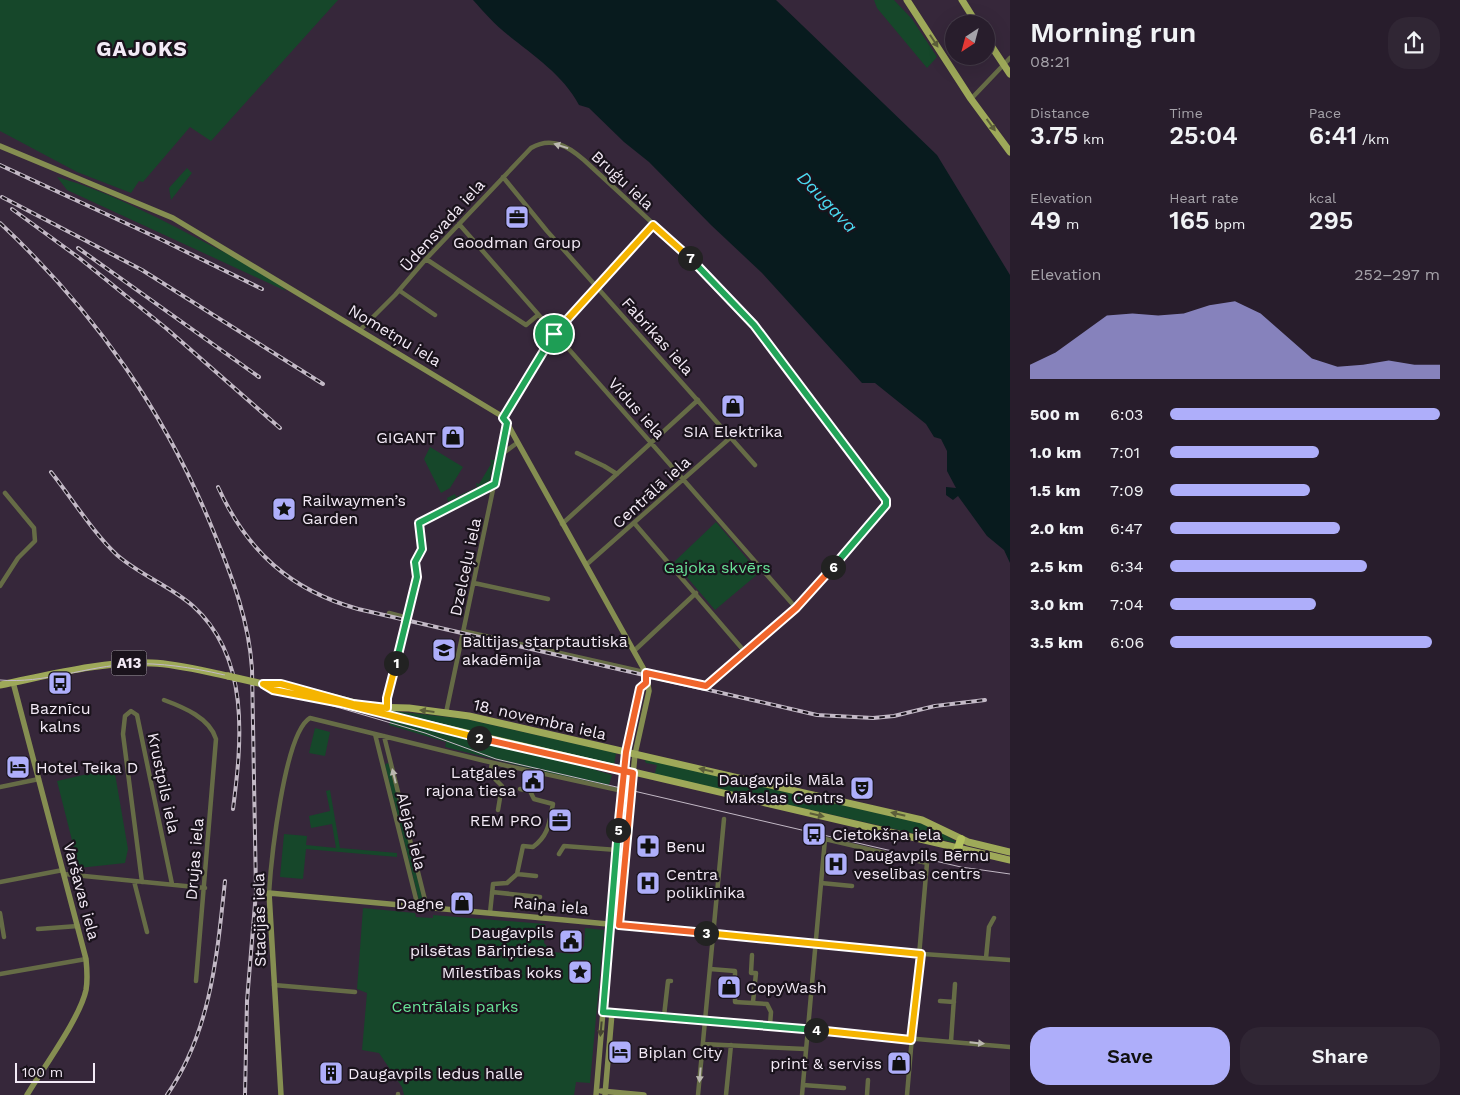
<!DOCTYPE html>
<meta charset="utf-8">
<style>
:root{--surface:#281d2c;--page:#302634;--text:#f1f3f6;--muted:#a5a2a9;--line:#443b48;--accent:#aeaefa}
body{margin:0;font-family:"Work Sans",sans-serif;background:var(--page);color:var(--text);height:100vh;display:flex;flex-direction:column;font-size:19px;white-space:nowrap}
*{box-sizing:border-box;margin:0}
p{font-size:16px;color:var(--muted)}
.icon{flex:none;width:28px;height:28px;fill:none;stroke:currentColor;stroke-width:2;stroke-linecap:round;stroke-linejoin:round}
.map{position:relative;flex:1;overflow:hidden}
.side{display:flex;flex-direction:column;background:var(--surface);width:450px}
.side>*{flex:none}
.needle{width:32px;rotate:216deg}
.tools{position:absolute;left:945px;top:15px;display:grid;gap:10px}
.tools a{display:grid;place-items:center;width:50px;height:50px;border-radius:50%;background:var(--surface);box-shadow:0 5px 20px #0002,0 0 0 1px var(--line);font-size:25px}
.scale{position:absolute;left:15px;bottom:12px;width:80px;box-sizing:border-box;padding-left:5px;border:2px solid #f3eaf6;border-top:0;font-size:14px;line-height:18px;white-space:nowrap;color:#f3eaf6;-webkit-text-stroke:4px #1a131c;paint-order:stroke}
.pin{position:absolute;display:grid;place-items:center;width:42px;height:42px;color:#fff;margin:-21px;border:2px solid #fff;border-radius:50%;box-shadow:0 1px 5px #0007}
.km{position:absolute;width:25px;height:25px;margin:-12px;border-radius:50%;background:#222;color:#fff;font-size:14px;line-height:25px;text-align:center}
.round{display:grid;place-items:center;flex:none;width:52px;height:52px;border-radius:20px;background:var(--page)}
.headline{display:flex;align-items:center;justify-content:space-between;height:85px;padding:0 20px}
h1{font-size:28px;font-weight:600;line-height:38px}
.metrics{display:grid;grid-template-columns:repeat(3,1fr);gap:8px;height:85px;padding:5px 20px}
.metrics div{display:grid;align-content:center}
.metrics b{font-size:25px;font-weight:600}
.metrics small{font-size:14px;font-weight:400}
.metrics p{font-size:14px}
.chart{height:140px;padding:10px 20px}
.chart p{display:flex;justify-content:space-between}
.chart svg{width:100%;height:90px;margin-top:5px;fill:var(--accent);opacity:.7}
.button{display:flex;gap:10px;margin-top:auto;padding:10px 20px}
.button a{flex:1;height:58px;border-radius:20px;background:var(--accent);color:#111;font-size:20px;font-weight:600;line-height:58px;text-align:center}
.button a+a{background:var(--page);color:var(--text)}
ul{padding:0 20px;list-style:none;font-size:16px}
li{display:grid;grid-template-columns:80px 60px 1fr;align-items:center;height:38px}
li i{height:12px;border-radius:6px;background:var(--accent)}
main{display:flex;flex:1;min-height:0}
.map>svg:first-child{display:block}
</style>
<main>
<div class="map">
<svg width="1010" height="1095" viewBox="0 0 1010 1095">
<rect width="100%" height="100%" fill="#36273a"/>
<!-- green -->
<path fill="#16472a" d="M0,0H338L211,141L190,127L143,182L139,181L131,193L77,172L0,131Z
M874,0H894L912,19L937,57L927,68L877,8Z
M187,168L192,173L171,200L169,188Z
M57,177C114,193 165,222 218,249C240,260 271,272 286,291L67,190Z
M430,447L463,467L450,488L441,493L424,459Z
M490,460H495L489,482L448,502L447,498L455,494L456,497L477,487L476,483L479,484L491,464Z
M716,522L759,573L715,610L674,562Z
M393,711L466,719L616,753L614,766L392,714Z
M391,719L572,763L612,775L608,788L445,747L446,742L389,725Z
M315,728L330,732L325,756L309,753Z
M644,759L916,822L932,827L955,841L956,843L644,772L655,773L657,765L646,763Z
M387,763L389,764L423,901H419L385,765Z
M114,768L128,849L125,863L79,868L57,781Z
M330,790L340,848L397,853V857L306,849L303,879L280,877L284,834L307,836L306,845L336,848L332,824L311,828L309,816L330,811L326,791Z
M363,908L415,913L416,917L433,918V915L545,924L544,943L553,952L573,954L584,946L585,928L604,930L590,1083L576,1082L574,1095H404L402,1087L379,1053L362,1050L367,993L357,989Z"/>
<!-- water -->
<path fill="#081b1e" d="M473,0H776L937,155L1010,275V563L1004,550L987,536L958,496L953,500L946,495V487L956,488L947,471V451L941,439L934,437L926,424L875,383H862L762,273L711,225L649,162L624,142L589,108L579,105C563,75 534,56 508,35C495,25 484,12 473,0Z"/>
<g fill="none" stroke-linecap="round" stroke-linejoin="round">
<!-- street -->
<path stroke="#666c46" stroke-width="4.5" d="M971,99L1010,58
M503,177L547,231L755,465
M459,224L796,608
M426,259L526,325L538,315
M400,291L435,315
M360,330L395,295L426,259L531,148C551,136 568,146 584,160L698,265L754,325L886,500L883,509L798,607L706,686L463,631
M503,418L554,334L653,225
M577,453L604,466L617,474
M502,454L517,443
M562,524L698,400
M635,524L745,652
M586,565L731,437
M474,583L548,599
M0,586L18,558L35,541L34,528L5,493
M389,613L408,618
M635,650L696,593
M164,700C183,707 210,718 216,739L196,981
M387,707V698L417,577L415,562L422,549L419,523L495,484
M446,713L507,423
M375,734L418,907
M384,736L427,908
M492,763L490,774L502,786L498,810
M0,787L39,779
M559,854L564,846L617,850
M64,874L205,888
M517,874L536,876
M134,881L147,932
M0,882L63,870
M142,882L123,734L125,716L131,711L137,715L172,884
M821,883L852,886
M492,892L540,897
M269,893C271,862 284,733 310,718L485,761L632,793
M0,913L4,937
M490,913L493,884L507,883L517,874L523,846L533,847C549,835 549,823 553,804L534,799L530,791L520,789
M619,925L923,954L1010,960
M38,929L78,926
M752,955L751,973H756L753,1002
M986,958L989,927L994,918
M710,969L735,971V1002L767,1004L771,1012L770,1025
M0,974L86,959
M274,985L355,992
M940,1001L954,1002
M603,1012L1010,1047
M664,1016L668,981H671
M951,1041L955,984
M703,1044L805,1049
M803,1085L844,1088
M398,1094V1095
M698,1095L724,819
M726,1095L731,1045
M802,1095L825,839L927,863L907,1095
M867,1095L868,1080"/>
<!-- secondary -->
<path stroke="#858e51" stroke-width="5.5" d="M0,146L173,218L500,415L507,423L646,673L649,691L635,754L619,925L269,893L281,1095
M13,682L86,959C87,969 88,979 86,990C80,1018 43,1068 27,1095
M601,1091L644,1095
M596,1095L623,771L640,688L646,683
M605,1095L612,1013"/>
<!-- primary -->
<path stroke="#9ea959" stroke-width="7" d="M907,0L971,99L1010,152
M962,0L977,24
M986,38L1010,74
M263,684H281L371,707L409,708L469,716L922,820L968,842L1010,852
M263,684L273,690L325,700
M0,685C50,675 101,661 152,663C178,664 203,671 228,676
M364,709L1010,860"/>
<!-- highway -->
<path stroke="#b3c15f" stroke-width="8" d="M958,848L961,839"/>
<!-- tram -->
<path stroke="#c3b9c6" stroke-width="1" d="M0,680C44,684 87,666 131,664C188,661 259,684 314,698L323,703L425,733L496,759L961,867L1010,874"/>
<!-- rail casing -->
<g stroke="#c3b9c6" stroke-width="4">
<path id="rail" d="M0,165L162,240L262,289
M2,197L142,270L323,384
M12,209L78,257L167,329L280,428
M0,223C96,313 166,413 215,535C233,579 249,622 252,669L256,892L247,1001L245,1095
M78,248L259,377
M51,472C71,497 94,534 117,555C140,575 170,586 193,606C250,657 242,740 233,809
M218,487C247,551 290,590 358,609L817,715L873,718L894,716L935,706L985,700
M167,1095C211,1031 217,956 225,881"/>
</g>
<!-- rail -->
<use href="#rail" stroke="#1a131c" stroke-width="2" stroke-dasharray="5.5" stroke-linecap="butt"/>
<!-- primary-bridge -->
<path stroke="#9ea959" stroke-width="7" d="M228,676L263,684"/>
</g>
<!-- one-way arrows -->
<defs><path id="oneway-solid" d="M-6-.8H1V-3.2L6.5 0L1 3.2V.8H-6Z" transform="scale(1.25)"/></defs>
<g fill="#5c5e3a">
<use href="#oneway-solid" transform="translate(934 41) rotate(57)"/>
<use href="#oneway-solid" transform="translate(991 125) rotate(54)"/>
<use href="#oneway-solid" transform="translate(427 711) rotate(-173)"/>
<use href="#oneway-solid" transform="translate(706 770) rotate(-167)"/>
<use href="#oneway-solid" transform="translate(898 814) rotate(-167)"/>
<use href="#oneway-solid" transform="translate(817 815) rotate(13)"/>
</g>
<g fill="#bbb8b0">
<use href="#oneway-solid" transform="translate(561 146) rotate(-162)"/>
<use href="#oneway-solid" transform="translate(394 776) rotate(-104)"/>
<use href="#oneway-solid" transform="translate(977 1043) rotate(6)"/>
<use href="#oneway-solid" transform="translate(700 1075) rotate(95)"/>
</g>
<use fill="#454431" href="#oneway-solid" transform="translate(601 1029) rotate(95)"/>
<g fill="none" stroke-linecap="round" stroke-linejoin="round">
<!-- split-1 casing -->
<g stroke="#fff" stroke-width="10">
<path id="split-1" d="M396,663L417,577L415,562L422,549L419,523L495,484L507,423L503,418L554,334"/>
</g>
<!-- split-2 casing -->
<g stroke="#fff" stroke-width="10">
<path id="split-2" d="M396,663L387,698V708L353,704L281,684H263L273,690L341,703L479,738"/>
</g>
<!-- split-3 casing -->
<g stroke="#fff" stroke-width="10">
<path id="split-3" d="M479,738L633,773L619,925L706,933"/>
</g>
<!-- split-4 casing -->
<g stroke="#fff" stroke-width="10">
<path id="split-4" d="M706,933L921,954L911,1040L816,1030"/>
</g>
<!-- split-5 casing -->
<g stroke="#fff" stroke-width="10">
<path id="split-5" d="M618,830L603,1012L816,1030"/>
</g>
<!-- split-6 casing -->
<g stroke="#fff" stroke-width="10">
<path id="split-6" d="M618,830L626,752L640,688L646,683V673L706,686L796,608L833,567"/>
</g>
<!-- split-7 casing -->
<g stroke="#fff" stroke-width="10">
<path id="split-7" d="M690,258L754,325L886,500V505L833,567"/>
</g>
<!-- split-8 casing -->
<g stroke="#fff" stroke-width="10">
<path id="split-8" d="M554,334L653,225L690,258"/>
</g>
<!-- split-1 -->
<use href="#split-1" stroke="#22a559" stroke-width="6"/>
<!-- split-2 -->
<use href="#split-2" stroke="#f5b400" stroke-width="6"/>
<!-- split-3 -->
<use href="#split-3" stroke="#f0652b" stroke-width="6"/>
<!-- split-4 -->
<use href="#split-4" stroke="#f5b400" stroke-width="6"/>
<!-- split-5 -->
<use href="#split-5" stroke="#22a559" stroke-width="6"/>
<!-- split-6 -->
<use href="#split-6" stroke="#f0652b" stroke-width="6"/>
<!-- split-7 -->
<use href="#split-7" stroke="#22a559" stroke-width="6"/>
<!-- split-8 -->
<use href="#split-8" stroke="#f5b400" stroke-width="6"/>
</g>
<!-- icons -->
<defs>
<g id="office-square" transform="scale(1.25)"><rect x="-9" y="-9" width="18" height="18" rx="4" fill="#aeaefa" stroke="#1a131c"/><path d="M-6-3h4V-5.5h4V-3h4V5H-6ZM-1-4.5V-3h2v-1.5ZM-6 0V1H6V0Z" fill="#111"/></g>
<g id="shop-square" transform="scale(1.25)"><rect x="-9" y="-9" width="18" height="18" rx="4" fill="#aeaefa" stroke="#1a131c"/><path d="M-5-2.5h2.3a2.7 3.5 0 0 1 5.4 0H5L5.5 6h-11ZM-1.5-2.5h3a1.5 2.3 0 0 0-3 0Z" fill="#111"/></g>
<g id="sight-square" transform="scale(1.25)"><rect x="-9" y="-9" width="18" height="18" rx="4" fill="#aeaefa" stroke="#1a131c"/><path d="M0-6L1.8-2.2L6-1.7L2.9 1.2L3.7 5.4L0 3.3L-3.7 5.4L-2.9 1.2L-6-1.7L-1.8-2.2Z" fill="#111"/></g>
<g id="university-square" transform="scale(1.25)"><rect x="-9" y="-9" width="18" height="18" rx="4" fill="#aeaefa" stroke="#1a131c"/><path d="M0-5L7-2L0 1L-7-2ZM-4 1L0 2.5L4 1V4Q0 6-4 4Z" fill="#111"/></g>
<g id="bus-square" transform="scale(1.25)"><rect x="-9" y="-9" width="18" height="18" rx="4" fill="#aeaefa" stroke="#1a131c"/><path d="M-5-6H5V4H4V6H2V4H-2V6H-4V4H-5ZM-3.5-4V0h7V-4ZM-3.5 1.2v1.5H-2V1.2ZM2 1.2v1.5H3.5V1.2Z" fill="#111"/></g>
<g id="hotel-square" transform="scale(1.25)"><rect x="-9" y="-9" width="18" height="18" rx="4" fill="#aeaefa" stroke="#1a131c"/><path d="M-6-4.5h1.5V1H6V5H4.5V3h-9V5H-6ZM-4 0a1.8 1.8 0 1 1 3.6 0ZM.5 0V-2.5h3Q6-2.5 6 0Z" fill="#111"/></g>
<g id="civic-square" transform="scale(1.25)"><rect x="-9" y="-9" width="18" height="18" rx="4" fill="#aeaefa" stroke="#1a131c"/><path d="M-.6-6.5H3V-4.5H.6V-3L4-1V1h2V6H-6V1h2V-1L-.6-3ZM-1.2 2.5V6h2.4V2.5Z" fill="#111"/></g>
<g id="theatre-square" transform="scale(1.25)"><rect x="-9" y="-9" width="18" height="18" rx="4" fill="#aeaefa" stroke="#1a131c"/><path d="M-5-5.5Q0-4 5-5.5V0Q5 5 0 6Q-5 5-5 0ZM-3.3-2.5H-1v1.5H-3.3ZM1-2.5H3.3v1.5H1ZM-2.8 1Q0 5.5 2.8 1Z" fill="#111"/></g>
<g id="pharmacy-square" transform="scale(1.25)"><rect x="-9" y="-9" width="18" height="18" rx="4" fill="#aeaefa" stroke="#1a131c"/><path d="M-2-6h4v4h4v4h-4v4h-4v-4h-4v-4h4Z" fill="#111"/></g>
<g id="hospital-square" transform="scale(1.25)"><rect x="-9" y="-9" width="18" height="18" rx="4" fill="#aeaefa" stroke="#1a131c"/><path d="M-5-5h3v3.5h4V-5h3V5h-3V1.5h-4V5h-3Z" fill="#111"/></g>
<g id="building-square" transform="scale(1.25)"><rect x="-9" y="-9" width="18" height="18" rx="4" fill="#aeaefa" stroke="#1a131c"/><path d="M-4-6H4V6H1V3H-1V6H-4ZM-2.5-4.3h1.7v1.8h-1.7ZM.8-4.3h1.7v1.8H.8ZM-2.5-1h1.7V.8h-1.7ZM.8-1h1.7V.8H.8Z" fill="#111"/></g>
</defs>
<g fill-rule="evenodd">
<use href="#office-square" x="517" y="217"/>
<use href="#shop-square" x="733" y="406"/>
<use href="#shop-square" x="453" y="437"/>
<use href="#sight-square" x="284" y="509"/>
<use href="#university-square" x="444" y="650"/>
<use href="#bus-square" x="60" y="683"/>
<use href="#hotel-square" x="18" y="767"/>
<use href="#civic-square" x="533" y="781"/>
<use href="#theatre-square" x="862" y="788"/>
<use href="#office-square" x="560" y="820"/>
<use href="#bus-square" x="814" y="834"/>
<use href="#pharmacy-square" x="648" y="846"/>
<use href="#hospital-square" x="836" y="864"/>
<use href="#hospital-square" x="648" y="883"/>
<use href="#shop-square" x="462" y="903"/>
<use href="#civic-square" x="571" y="941"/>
<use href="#sight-square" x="580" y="972"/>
<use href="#shop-square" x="729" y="987"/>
<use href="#hotel-square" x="620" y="1052"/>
<use href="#shop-square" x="899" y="1063"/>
<use href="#building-square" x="331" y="1073"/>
</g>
<g text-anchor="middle" stroke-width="4.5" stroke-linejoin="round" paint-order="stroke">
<!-- shield labels -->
<rect fill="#1a131c" stroke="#b2aab5" stroke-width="1" x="111.5" y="650.5" width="35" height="25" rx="4"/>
<g font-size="15" font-weight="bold" fill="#f3eaf6">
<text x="129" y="668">A13</text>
</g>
<!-- street labels -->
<g font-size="16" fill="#f3eaf6" stroke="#1a131c">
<text transform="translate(623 180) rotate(43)" y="6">Bruģu iela</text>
<text transform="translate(442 225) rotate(-48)" y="6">Ūdensvada iela</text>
<text transform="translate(395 335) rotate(31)" y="6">Nometņu iela</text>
<text transform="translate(658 336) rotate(48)" y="6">Fabrikas iela</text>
<text transform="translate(637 408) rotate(48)" y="6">Vidus iela</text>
<text transform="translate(651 492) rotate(-42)" y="6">Centrālā iela</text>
<text transform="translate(465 567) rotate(-78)" y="6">Dzelceļu iela</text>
<text transform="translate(540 719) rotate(13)" y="6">18. novembra iela</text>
<text transform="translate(164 783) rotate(78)" y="6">Krustpils iela</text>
<text transform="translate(412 831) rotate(76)" y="6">Alejas iela</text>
<text transform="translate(194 859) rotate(-85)" y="6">Drujas iela</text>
<text transform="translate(82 891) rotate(75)" y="6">Varšavas iela</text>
<text transform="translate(551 905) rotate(5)" y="6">Raiņa iela</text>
<text transform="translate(259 920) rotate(-91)" y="6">Stacijas iela</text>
</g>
<!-- poi labels -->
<g font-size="16" fill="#f3eaf6" stroke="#1a131c" text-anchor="start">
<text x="517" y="248" text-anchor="middle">Goodman Group</text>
<text x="733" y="437" text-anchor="middle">SIA Elektrika</text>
<text x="436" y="443" text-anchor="end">GIGANT</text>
<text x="302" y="506">Railwaymen’s<tspan x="302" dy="18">Garden</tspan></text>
<text x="462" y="647">Baltijas starptautiskā<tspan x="462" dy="18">akadēmija</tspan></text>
<text x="60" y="714" text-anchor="middle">Baznīcu<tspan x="60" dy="18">kalns</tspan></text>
<text x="36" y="773">Hotel Teika D</text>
<text x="516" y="778" text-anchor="end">Latgales<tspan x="516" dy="18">rajona tiesa</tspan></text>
<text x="844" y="785" text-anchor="end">Daugavpils Māla<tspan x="844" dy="18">Mākslas Centrs</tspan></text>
<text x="542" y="826" text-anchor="end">REM PRO</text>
<text x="832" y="840">Cietokšņa iela</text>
<text x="666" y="852">Benu</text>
<text x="854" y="861">Daugavpils Bērnu<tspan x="854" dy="18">veselības centrs</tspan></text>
<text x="666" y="880">Centra<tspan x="666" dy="18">poliklīnika</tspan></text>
<text x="444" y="909" text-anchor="end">Dagne</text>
<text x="554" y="938" text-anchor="end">Daugavpils<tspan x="554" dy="18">pilsētas Bāriņtiesa</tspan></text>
<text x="562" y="978" text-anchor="end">Mīlestības koks</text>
<text x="746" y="993">CopyWash</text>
<text x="638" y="1058">Biplan City</text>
<text x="882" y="1069" text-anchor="end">print &amp; serviss</text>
<text x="348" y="1079">Daugavpils ledus halle</text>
</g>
<!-- park labels -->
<g font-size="16" fill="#68e297" stroke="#1a131c">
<text x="717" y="573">Gajoka skvērs</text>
<text x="455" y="1012">Centrālais parks</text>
</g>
<!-- water labels -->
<g font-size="18" font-style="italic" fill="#4bdaf1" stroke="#1a131c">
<text transform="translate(827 202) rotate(46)" y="6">Daugava</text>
</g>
<!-- district labels -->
<g font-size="21" font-weight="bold" letter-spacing="1" fill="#f3eaf6" stroke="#1a131c">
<text x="142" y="56">GAJOKS</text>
</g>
</g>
</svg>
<div class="tools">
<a><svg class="needle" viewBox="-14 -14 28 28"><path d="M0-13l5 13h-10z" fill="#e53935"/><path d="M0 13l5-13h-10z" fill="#a5a2a9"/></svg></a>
</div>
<div class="scale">100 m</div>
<div class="pin" style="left:554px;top:334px;background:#1e9e55"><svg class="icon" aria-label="arrive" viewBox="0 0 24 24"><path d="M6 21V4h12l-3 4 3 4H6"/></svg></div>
<b class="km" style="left:396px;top:663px">1</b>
<b class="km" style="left:479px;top:738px">2</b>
<b class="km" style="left:706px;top:933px">3</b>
<b class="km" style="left:816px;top:1030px">4</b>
<b class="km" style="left:618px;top:830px">5</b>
<b class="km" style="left:833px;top:567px">6</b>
<b class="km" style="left:690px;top:258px">7</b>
</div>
<section class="side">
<div class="headline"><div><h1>Morning run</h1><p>08:21</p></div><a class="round"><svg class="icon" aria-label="share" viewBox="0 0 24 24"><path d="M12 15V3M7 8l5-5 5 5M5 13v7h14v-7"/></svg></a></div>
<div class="metrics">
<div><p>Distance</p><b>3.75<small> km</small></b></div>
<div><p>Time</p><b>25:04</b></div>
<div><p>Pace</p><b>6:41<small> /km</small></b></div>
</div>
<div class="metrics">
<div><p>Elevation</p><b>49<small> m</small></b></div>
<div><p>Heart rate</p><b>165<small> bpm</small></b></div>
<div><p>kcal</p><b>295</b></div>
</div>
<div class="chart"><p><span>Elevation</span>252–297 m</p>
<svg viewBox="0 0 160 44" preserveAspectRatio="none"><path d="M0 44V37L10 31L20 22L30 13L40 12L50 13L60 12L70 8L80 6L90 12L100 23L110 34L120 38L130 37L140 35L150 37L160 37V44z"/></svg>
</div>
<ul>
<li><b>500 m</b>6:03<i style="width:100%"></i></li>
<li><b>1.0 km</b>7:01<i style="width:55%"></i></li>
<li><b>1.5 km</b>7:09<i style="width:52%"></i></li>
<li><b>2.0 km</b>6:47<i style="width:63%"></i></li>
<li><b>2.5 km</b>6:34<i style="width:73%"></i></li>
<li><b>3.0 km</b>7:04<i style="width:54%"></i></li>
<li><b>3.5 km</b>6:06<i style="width:97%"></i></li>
</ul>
<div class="button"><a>Save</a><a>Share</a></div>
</section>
</main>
